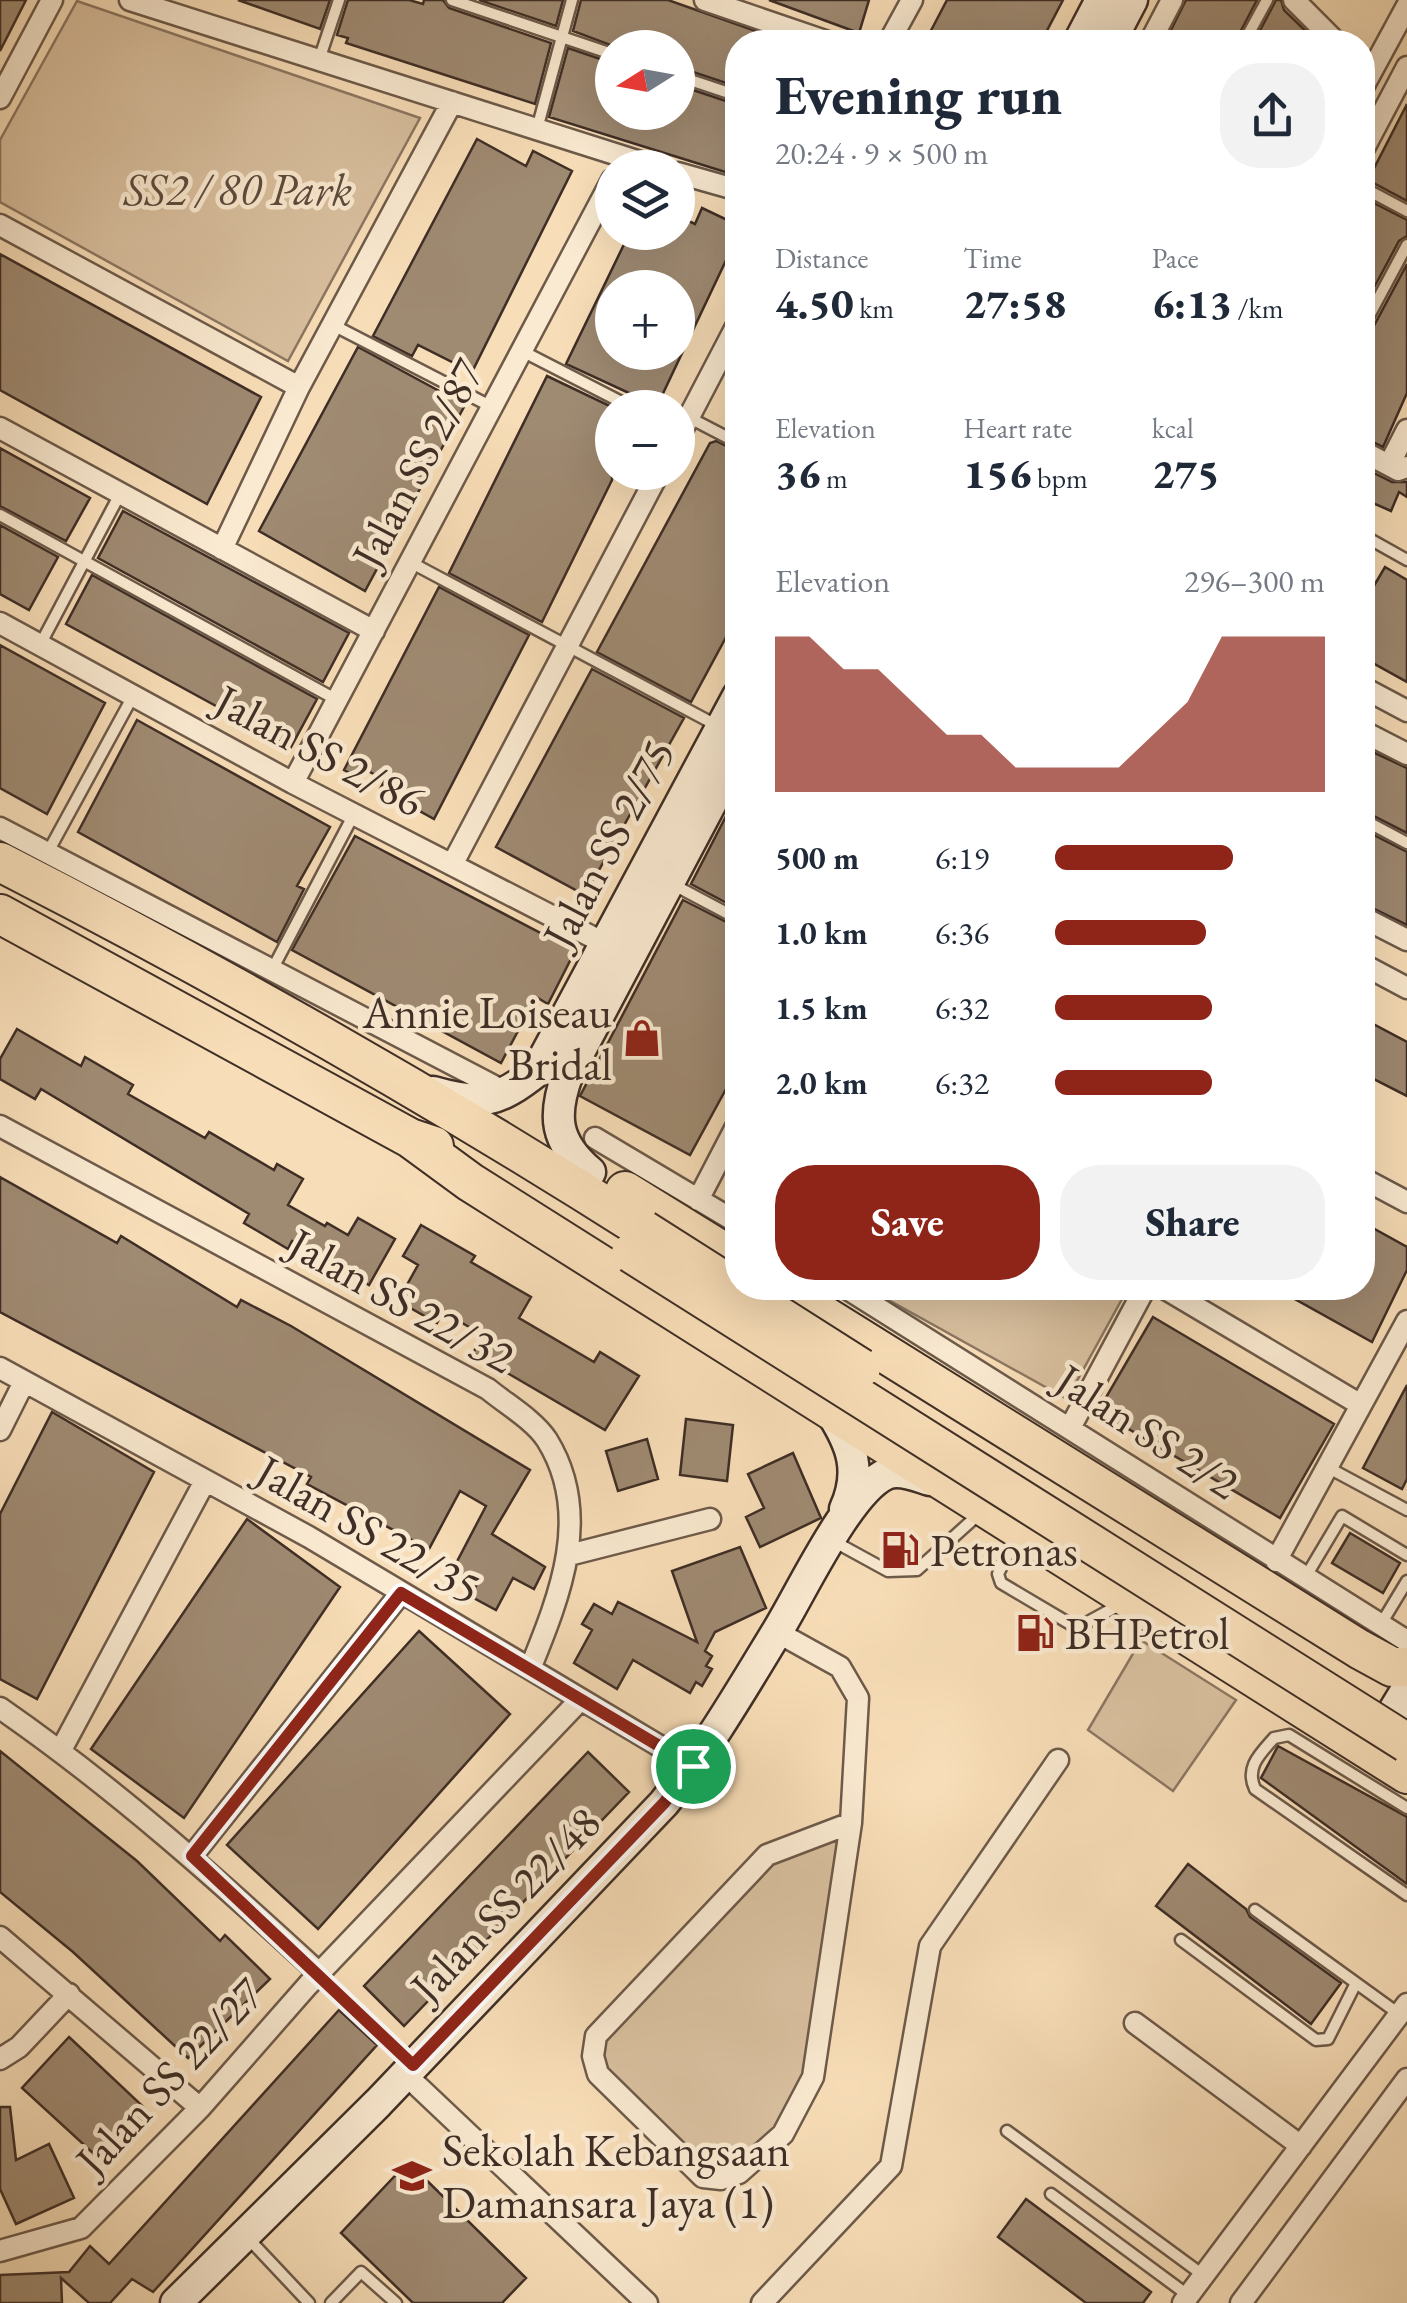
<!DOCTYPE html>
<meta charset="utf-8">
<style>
:root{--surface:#fff;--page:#f2f2f3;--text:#1f2937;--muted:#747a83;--accent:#8f2418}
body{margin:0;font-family:"EB Garamond",serif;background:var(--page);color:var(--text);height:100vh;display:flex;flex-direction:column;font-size:38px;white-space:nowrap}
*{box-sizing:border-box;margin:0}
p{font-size:32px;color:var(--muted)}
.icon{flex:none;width:55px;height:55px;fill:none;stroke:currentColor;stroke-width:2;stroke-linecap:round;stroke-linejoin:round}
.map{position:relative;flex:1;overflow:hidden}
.panel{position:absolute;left:725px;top:30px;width:650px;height:1270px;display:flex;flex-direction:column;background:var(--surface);border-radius:40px;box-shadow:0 10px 40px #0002}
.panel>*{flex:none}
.needle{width:65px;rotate:259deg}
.buttons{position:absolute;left:595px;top:30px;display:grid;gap:20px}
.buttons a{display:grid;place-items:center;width:100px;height:100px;border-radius:50%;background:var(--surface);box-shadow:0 10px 40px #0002;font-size:50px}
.pin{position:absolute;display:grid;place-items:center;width:85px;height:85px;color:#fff;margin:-42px;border:5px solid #fff;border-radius:50%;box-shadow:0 2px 10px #0007}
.round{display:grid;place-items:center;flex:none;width:105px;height:105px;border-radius:40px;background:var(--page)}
.head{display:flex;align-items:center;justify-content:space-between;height:170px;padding:0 50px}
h1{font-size:55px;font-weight:800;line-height:75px}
.figures{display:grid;grid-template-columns:repeat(3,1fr);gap:15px;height:170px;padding:10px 50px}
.figures div{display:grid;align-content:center}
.figures b{font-size:42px;font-weight:800}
.figures small{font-size:28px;font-weight:400}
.figures p{font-size:28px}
.chart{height:280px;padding:20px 50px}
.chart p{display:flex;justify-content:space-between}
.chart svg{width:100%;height:180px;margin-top:10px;fill:var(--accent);opacity:.7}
.primary-button{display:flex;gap:20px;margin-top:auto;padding:20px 50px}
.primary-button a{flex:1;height:115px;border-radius:40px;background:var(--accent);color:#fff;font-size:40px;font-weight:800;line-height:115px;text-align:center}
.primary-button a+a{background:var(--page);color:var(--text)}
ul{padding:0 50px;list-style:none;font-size:32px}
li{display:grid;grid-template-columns:160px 120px 1fr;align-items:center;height:75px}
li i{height:25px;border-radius:12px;background:var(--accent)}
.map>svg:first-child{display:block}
</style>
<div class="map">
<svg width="1407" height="2303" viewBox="0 0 1407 2303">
<rect width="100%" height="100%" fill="#f8deb8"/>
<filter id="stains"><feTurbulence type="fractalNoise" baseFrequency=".002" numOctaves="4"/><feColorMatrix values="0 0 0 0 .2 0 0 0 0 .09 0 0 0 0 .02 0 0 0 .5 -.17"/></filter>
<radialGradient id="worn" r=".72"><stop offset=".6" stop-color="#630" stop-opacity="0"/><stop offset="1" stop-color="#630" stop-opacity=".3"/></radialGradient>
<!-- green -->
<path fill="#d9c09f" stroke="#8c7762" stroke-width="2.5" d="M77,1L420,118L288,361L0,202V140Z
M867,1288H1128L1067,1399Z
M1141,1640L1236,1700L1173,1791L1088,1730Z
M849,1827L811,2073L783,2129L743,2167L704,2171L605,2070L601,2034L766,1858Z"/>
<!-- building -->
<path fill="#9f8a72" stroke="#3f2e26" stroke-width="2.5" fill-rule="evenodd" d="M0,0H26L0,51Z
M238,0H330L320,29Z
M348,0H409L423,4L424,0H443L449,8L551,43L535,104L346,43L348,38L337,35Z
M479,0H563L556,26Z
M581,0H668L787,42H738V87L678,67V48H618L573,31Z
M769,0H869L859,33Z
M947,0H1063L1041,42H925Z
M1186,0H1257L1235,42H1165Z
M1276,0H1281L1284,10L1317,42H1254Z
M568,48L612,63V112H678V85L738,105V176L549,117Z
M1407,104V201L1368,180Z
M477,139L526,166L533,151L572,171L472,372L418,345L412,356L373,336Z
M1362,197L1407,220V236L1399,241L1362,310Z
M702,208L738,225V235L657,406L566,364L630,232H678V216L695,224ZM612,288H678V352H612Z
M0,254L261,397L207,504L0,390Z
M1407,264V393L1383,447L1362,437V338L1370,333Z
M358,347L465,405L365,591L259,531Z
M547,376L612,407V480L542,622L449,573Z
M716,441L738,452V615L691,702L597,652L710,443Z
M0,448L90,498L66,541L0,506Z
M1362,467L1392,482H1407V497L1399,492L1391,511L1373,503L1362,523Z
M123,511L349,633L323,682L98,558Z
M0,525L58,557L29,610L0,594Z
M1385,567L1407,580V682L1362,657V606Z
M92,575L317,699L291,747L66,624Z
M439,587L529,635L434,819L380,789L385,780L362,768L357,777L344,770Z
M0,645L105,703L47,814L0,788Z
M592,669L684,718L585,895L496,847Z
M137,720L330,827L297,886L304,889L277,942L78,832Z
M1362,747L1407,768V833L1362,810Z
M738,793V909L691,884Z
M1362,829L1407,852V925L1362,903Z
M355,836L575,951L548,1004L536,997L501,1063L292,950Z
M683,900L738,928V1067L690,1155L580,1096Z
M1362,1018L1407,1042V1096L1362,1073Z
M17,1029L81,1066L85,1057L133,1085L128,1094L205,1138L209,1132L274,1170L277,1164L303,1179L288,1205L325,1226L327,1223L348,1235L358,1218L395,1239L369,1285L292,1241L288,1249L244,1223L249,1214L41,1089L35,1099L0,1079V1059Z
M0,1177L117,1243L121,1236L237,1307L241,1300L291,1326L530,1470L492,1534L545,1567L534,1589L513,1578L496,1610L470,1596L476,1586L451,1573L486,1506L460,1491L429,1549L307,1484L311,1477L0,1312Z
M1362,1222L1407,1247V1270L1372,1342L1275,1288H1362Z
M421,1225L475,1256L471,1262L531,1297L519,1318L594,1362L600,1352L639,1376L605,1430L473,1353L483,1335L443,1312L437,1323L398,1301L418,1265L403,1256Z
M1153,1317L1334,1424L1280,1518L1098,1411Z
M1407,1385V1479L1402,1489L1363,1468Z
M52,1412L154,1472L37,1699L0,1679V1514Z
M686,1419L733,1425L727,1481L680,1475Z
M647,1439L658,1479L618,1491L606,1451Z
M793,1453L821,1518L760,1547L746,1517L764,1508L748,1474Z
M247,1519L340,1587L184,1818L91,1749Z
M1350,1533L1400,1563L1383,1593L1332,1563Z
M740,1547L766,1608L715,1632L705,1651L712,1656L706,1666L712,1669L702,1686L696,1682L690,1693L633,1660L617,1689L574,1663L592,1630L582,1624L594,1604L612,1614L618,1602L697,1642L672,1571Z
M419,1631L510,1714L318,1929L227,1845Z
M1278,1746L1407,1817V1884L1261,1778Z
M0,1751L137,1861L220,1941L225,1935L270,1979L188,2058L73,1952L0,1892Z
M588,1752L629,1792L404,2026L364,1986Z
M1188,1864L1246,1909L1250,1917L1341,1983L1311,2024L1156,1906Z
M339,2010L377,2045L153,2292L132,2279L110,2303H89L61,2278L62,2303H0V2275L69,2272L90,2246L109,2264Z
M69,2037L152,2115L106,2165L22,2088Z
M0,2107H10L16,2160L49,2144L74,2198L16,2224L0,2189Z
M408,2162L526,2278L502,2303H413L341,2233Z
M1026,2199L1151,2292L1143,2303H1086L998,2237Z"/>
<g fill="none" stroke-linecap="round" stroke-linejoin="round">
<!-- lane casing -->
<g stroke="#6d5a4a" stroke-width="15">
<path id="lane" d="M452,0L612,54
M1244,42L1267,0
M319,60L339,0
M678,76L738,96
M537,129L572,0
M1362,187L1407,211
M333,325L492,407
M1362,329L1407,245
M522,351L633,408
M688,417L738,443
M0,515L337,700
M1362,543L1366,537L1407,560
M410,562L716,725
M40,645L120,494
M1362,819L1407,843
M48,852L133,696
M674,885L738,919
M273,968L354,814
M1327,1467L1407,1510
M1018,1534L998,1574L1001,1583L1077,1628L1121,1604
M835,1542L888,1571L917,1570L979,1514
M1305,1578L1342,1516L1407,1555
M1381,1624L1407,1581
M1407,1808L1289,1735L1274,1738C1260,1754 1245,1767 1255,1789L1407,1895
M1255,1910L1399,2014
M1181,1940L1316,2040L1328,2039L1356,1983
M320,1974L411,2063
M1007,2131L1203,2275
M1051,2194L1189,2296
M247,2237L309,2303
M331,2303L361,2272L396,2303"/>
</g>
<!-- street casing -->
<g stroke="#6d5a4a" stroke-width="25">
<path id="street" d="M130,0L659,168
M705,0L828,42
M1294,0L1336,42
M889,42L912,0
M1150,42L1172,0
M1362,89L1407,6
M0,98L52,0
M1362,152L1407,67
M678,173L738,190
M0,225L299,387
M0,428L374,631
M678,438L738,323
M1362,451L1398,470L1407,467
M1389,465L1407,430
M222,549L299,387L452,102
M0,623L293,783L604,943
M1362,687L1407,711
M1362,731L1407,754
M293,783L612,180
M0,828L494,1086
M452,865L659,472
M1362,917L1407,940
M1362,964L1407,988
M0,1126L488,1389C506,1404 534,1420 547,1440C593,1514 560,1595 530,1669
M595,1138L738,1223
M1362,1178L1407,1202
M698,1200L738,1123
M846,1288L1407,1641
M1164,1288L1361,1405
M0,1368L309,1537L693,1766
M1070,1428L1145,1288
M0,1430L24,1382
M569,1555L710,1519
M1276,1561L1407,1321
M777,1632L840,1667L858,1698L851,1823
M0,1708C114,1787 217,1879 319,1973
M61,1750L205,1481
M851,1823L813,2077L783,2134L739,2173L721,2179L703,2177L598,2074L593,2056L596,2036L767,1855Z
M192,1856L401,1593
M0,1937L200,2108
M1135,2023L1301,2146
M0,2059L19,2047L69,1994
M405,2074L647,2303
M0,2251L81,2228L200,2108L308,1985L580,1700
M762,2303L891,2166L930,1946L1058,1760
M1183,2303L1407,2004
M1241,2303L1407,2079"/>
</g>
<!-- secondary casing -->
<g stroke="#3f2e26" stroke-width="35">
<path id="secondary" d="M1079,42L1101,0
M1110,42L1132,0
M433,1092C481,1106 498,1102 537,1071L738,696
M590,1172C555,1142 552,1116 568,1073L738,752
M831,1412C852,1445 862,1471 845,1509
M1373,1745L1407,1689
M176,2303L378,2103L664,1803C707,1749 742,1689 778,1630C801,1593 848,1491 886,1474C900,1468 917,1476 930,1480"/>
</g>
<!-- highway casing -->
<g stroke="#3f2e26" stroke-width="42">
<path id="highway" d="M0,862C221,975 435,1097 644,1230
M0,914L410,1138L434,1146
M410,1138L470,1182L1407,1774
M625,1191L738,1261
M780,1288L1359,1649L1392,1667H1407"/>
</g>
<!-- lane -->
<use href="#lane" stroke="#faead1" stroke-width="10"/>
<!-- street -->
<use href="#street" stroke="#faead1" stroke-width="20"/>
<!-- secondary -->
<use href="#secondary" stroke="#faead1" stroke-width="30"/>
<!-- highway -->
<use href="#highway" stroke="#f8deb8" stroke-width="38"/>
<!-- highway-bridge casing -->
<g stroke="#3f2e26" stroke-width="42" stroke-linecap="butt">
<path id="highway-bridge" d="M644,1230L861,1368
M631,1253L1407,1743"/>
</g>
<!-- highway-bridge -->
<use href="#highway-bridge" stroke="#f8deb8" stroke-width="38"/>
</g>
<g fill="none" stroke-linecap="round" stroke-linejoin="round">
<!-- route casing -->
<g stroke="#fff" stroke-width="20">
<path id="route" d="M401,1593L693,1766L664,1803L413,2065L192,1856Z"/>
</g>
<!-- route -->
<use href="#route" stroke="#8f2418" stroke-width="12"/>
</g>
<!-- icons -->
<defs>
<g id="shop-bare" transform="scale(3)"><path d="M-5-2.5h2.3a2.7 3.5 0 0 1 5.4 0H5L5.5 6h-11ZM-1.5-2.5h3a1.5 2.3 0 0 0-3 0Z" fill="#8f2418" stroke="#faead1" stroke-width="2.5" paint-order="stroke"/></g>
<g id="fuel-bare" transform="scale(3)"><path d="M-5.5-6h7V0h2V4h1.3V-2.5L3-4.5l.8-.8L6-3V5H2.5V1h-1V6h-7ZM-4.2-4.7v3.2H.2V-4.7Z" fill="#8f2418" stroke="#faead1" stroke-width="2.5" paint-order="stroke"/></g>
<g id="school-bare" transform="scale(3)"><path d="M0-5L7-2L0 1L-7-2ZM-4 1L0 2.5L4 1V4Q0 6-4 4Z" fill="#8f2418" stroke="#faead1" stroke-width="2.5" paint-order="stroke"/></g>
</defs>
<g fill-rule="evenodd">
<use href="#shop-bare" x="642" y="1038"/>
<use href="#fuel-bare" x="900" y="1550"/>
<use href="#fuel-bare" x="1035" y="1633"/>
<use href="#school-bare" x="412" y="2176"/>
</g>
<g text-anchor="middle" stroke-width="9" stroke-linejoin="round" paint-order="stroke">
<!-- park labels -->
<g font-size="45" font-style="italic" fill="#5e4b3e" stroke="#faead1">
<text x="238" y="205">SS2 / 80 Park</text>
</g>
<!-- street labels -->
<g font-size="45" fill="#3f2e26" stroke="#faead1">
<text transform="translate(417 463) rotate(-62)" y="16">Jalan SS 2/87</text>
<text transform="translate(320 750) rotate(28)" y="16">Jalan SS 2/86</text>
<text transform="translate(608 843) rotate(-62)" y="16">Jalan SS 2/75</text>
<text transform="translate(402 1300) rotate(29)" y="16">Jalan SS 22/32</text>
<text transform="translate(1148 1431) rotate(33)" y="16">Jalan SS 2/2</text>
<text transform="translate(369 1529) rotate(30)" y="16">Jalan SS 22/35</text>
<text transform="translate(505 1904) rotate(-46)" y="16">Jalan SS 22/48</text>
<text transform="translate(169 2076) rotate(-47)" y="16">Jalan SS 22/27</text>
</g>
<!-- poi labels -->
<g font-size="45" fill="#3f2e26" stroke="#faead1" text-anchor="start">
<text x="612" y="1028" text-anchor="end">Annie Loiseau<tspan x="612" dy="52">Bridal</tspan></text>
<text x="930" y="1566">Petronas</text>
<text x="1065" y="1649">BHPetrol</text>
<text x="442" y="2166">Sekolah Kebangsaan<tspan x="442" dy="52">Damansara Jaya (1)</tspan></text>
</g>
</g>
<rect width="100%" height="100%" filter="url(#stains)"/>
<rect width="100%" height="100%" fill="url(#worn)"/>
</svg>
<div class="buttons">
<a><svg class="needle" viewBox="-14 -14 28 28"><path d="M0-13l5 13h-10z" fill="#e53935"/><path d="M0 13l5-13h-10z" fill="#747a83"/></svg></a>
<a><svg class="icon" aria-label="layers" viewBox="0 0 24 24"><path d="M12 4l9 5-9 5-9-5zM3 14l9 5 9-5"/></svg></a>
<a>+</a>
<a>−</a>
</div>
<div class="pin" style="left:693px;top:1766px;background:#1e9e55"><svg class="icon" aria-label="arrive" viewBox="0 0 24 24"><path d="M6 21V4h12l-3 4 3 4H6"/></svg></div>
<section class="panel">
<div class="head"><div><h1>Evening run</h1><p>20:24 · 9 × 500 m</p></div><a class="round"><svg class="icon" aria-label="share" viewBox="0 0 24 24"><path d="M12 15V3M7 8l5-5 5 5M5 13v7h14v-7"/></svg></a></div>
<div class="figures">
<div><p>Distance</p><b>4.50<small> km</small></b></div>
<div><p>Time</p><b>27:58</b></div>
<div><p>Pace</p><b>6:13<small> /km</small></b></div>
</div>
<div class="figures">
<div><p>Elevation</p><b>36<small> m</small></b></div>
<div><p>Heart rate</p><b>156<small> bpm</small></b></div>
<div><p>kcal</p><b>275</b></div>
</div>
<div class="chart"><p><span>Elevation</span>296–300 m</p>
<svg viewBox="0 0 160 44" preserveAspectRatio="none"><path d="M0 44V6L10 6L20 14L30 14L40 22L50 30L60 30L70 38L80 38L90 38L100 38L110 30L120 22L130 6L140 6L150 6L160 6V44z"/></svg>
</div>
<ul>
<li><b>500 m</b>6:19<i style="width:66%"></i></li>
<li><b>1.0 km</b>6:36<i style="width:56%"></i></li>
<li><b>1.5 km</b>6:32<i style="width:58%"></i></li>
<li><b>2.0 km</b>6:32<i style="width:58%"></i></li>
</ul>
<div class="primary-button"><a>Save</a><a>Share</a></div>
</section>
</div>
